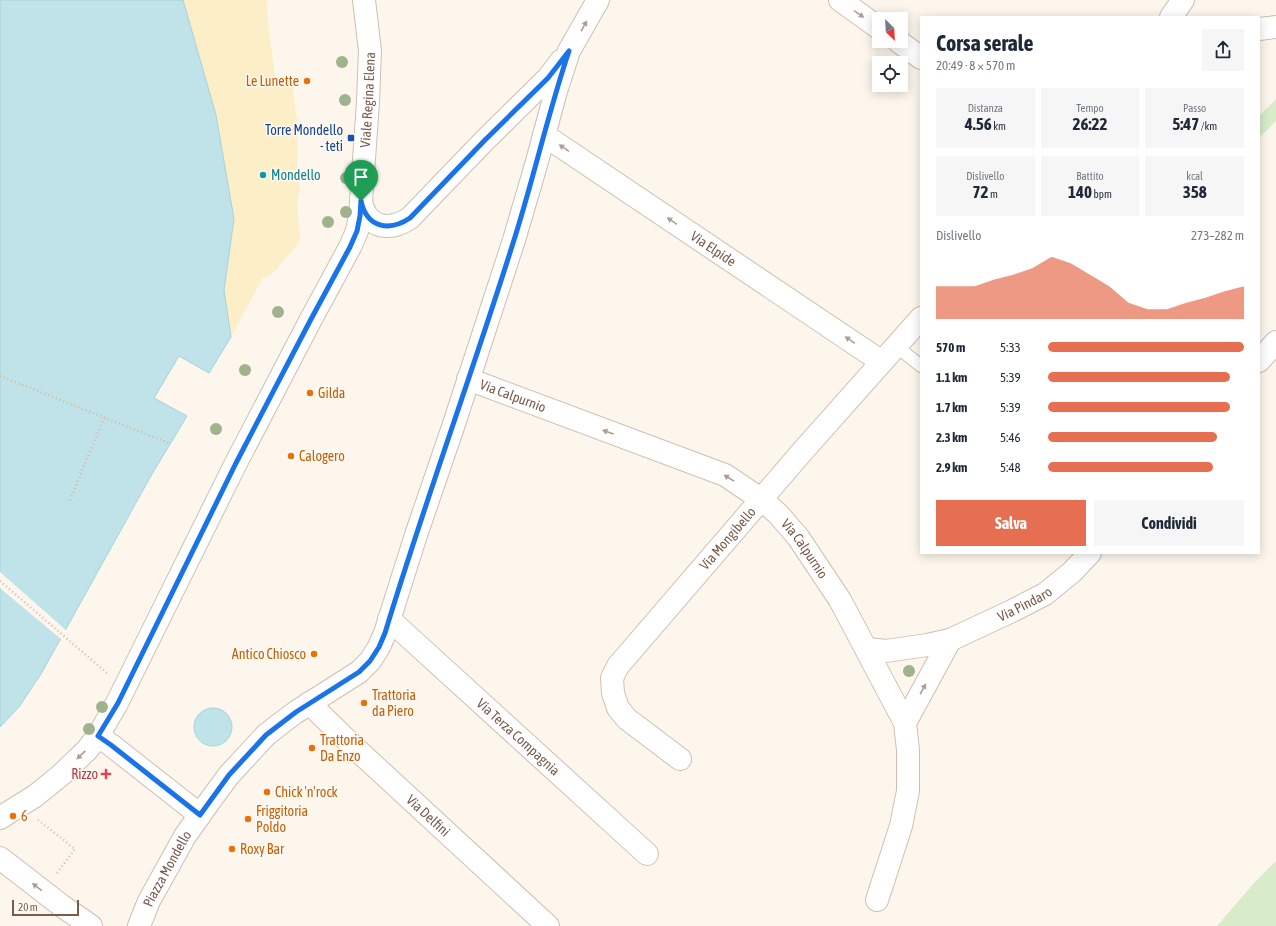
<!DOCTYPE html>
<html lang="it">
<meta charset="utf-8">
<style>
:root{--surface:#fff;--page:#f6f6f7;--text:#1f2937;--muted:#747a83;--accent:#e76f51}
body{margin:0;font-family:"Asap Condensed",sans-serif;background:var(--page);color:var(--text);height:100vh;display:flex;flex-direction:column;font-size:15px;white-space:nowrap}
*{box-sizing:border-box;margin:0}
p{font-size:13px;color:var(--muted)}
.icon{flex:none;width:22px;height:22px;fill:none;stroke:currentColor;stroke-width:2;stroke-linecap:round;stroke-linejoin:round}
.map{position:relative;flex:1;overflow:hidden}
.details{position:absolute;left:920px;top:16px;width:340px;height:538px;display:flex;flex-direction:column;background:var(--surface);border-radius:0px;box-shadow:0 2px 10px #0003}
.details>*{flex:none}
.needle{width:26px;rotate:156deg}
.controls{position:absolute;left:872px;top:12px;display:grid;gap:8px}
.controls a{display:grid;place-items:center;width:36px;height:36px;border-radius:0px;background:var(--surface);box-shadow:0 2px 10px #0003;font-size:20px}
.scale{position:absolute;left:12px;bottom:10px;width:67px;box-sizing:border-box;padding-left:4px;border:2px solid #7a5c4d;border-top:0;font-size:11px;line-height:14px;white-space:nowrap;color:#7a5c4d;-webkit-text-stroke:3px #fffaf3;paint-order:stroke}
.pin{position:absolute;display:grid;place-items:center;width:34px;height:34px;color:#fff;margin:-41px -17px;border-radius:50% 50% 50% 0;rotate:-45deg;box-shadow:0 0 4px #0007}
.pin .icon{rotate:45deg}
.round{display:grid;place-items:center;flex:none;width:42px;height:42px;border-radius:0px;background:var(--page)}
.overview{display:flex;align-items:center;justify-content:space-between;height:68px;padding:0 16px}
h1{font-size:22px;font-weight:700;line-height:30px}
.figures{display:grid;grid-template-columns:repeat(3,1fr);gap:6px;height:68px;padding:4px 16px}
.figures div{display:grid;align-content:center;border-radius:0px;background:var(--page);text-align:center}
.figures b{font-size:17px;font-weight:700}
.figures small{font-size:11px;font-weight:400}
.figures p{font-size:11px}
.chart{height:112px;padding:8px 16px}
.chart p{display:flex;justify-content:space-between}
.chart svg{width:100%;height:72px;margin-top:4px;fill:var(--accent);opacity:.7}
.primary-button{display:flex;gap:8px;margin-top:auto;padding:8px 16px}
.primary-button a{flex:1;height:46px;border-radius:0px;background:var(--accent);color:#fff;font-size:16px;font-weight:700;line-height:46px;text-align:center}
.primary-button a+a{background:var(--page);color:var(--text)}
ul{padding:0 16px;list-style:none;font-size:13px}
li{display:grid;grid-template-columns:64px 48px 1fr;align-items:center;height:30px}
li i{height:10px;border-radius:5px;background:var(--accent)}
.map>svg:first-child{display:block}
</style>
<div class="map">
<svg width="1276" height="926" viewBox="0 0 1276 926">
<rect width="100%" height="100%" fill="#fdf6ec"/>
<!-- green -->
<path fill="#d8ecc9" d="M1276,99V121L1259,138V116Z
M1276,861V926H1217L1254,883Z"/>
<!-- sand -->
<path fill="#fcefc7" d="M183,0H267L268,21L275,77L291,78L298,125L297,161L300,190L297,201L300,240L293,250L275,271L270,275L262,279L231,337L224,290L234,219L216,115Z"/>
<!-- water -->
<path fill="#bfe3e8" stroke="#a5d3da" d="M0,0H183L216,115L234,219L224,290L231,337L209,373L179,356L154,398L187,416L152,474L41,674L19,707L0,727Z
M194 727a19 19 0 1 1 38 0a19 19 0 1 1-38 0Z"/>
<!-- pier -->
<path fill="#fdf6ec" d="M0,572L67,631L62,640L0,588Z"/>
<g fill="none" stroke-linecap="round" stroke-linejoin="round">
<!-- service casing -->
<g stroke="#d1beb0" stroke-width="14">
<path id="service" d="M896,346L921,366"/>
</g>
<!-- minor casing -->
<g stroke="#d1beb0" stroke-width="24">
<g id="minor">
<path d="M840,0L879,28"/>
<path d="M1171,17L1183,0"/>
<path d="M1259,29L1276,27"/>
<path d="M898,41L921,58"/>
<path id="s1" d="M544,135L882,362"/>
<path d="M361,201C366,228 389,232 410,218L485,140L548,78L561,61"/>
<path d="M1259,361L1276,342"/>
<path id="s2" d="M468,379L725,475L762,500L778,514L798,537L840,600L905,723L908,750V791L901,826L877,900"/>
<path id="s3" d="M389,619L647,854"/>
<path id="s4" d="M867,649L886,651L927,645L950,640L1012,611L1045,594L1072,572L1090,553"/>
<path id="s5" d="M309,703L354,747L548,926"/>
<path d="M905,723L950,640"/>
<path d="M98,736L111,745L200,815"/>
<path id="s6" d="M680,759L627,719L618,708L613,693L612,678L618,666L801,453L921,318"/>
<path id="s7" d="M0,818L35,796L61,775L87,750L98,736L117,703L236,463L310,321L350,247L357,231L360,216L368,102L370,51L364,0"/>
<path d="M0,858L62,906L91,926"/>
<path id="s8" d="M139,926L149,901L185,836L212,798L229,775L266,735L280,724L296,712L359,672L370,661L379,647L385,633L416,535L453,427L514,240L536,165L556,91L569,51L598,0"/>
</g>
</g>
<!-- path -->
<path stroke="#d9b8a5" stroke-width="2.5" stroke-dasharray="1 3" stroke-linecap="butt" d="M0,376L171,444
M70,500L104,418
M0,581L108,674
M38,820L75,849L57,873"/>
<!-- service -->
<use href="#service" stroke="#fff" stroke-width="12"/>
<!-- minor -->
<use href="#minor" stroke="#fff" stroke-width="22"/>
</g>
<!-- trees -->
<g fill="#a0b28e">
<circle cx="342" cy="62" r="6"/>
<circle cx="345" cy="100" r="6"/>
<circle cx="346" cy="178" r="6"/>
<circle cx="346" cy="212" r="6"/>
<circle cx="328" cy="222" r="6"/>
<circle cx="278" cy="312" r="6"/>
<circle cx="245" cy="370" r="6"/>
<circle cx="216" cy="429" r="6"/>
<circle cx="909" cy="671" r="6"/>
<circle cx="102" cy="707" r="6"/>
<circle cx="89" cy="729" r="6"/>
</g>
<!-- one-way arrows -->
<defs><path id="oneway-solid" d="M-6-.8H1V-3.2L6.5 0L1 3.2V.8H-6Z"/></defs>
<g fill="#af9d94">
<use href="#oneway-solid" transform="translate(859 14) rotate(35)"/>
<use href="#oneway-solid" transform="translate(584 26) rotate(-61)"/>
<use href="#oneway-solid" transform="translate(564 148) rotate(-146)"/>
<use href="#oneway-solid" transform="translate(672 221) rotate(-146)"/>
<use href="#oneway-solid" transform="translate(850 340) rotate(-146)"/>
<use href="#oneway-solid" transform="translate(608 432) rotate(-160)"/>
<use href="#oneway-solid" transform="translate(729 478) rotate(-149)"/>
<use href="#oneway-solid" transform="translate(923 689) rotate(-61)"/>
<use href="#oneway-solid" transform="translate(81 755) rotate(136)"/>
<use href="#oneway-solid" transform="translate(37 887) rotate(-142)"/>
</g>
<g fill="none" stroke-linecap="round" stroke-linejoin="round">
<!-- route casing -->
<g stroke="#fff" stroke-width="8">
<path id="route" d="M569,51C548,113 534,177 514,240C473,371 425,501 385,633L379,647L370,661L359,672L296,712L266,735L229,775L200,815L111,745L98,736L118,703L236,463L310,321L350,247L357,231L360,216L361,201C367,228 389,232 410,218L485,140L548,78Z"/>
</g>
<!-- route -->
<use href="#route" stroke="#1a73e8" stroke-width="5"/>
</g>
<!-- markers -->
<g fill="#e8710a" stroke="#fffaf3" stroke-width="1.5">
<circle cx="307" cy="81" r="4"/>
<circle cx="310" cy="393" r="4"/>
<circle cx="291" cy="456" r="4"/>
<circle cx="314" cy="654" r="4"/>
<circle cx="364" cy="703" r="4"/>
<circle cx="312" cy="748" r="4"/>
<circle cx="267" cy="792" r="4"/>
<circle cx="13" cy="816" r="4"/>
<circle cx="248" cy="819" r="4"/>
<circle cx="232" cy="849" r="4"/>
</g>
<rect fill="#1a4fb4" stroke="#fffaf3" stroke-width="1.5" x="347" y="134" width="8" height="8" rx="2"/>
<circle fill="#0f9aa8" stroke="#fffaf3" stroke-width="1.5" cx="263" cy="175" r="4"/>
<path fill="#e0444e" stroke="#fffaf3" stroke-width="1.5" d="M104 768h4v4h4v4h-4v4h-4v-4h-4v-4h4z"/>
<g text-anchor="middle" stroke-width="3" stroke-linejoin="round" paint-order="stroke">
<!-- food labels -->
<g font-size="14" fill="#c56008" stroke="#fffaf3" text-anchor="start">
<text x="299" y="86" text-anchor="end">Le Lunette</text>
<text x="318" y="398">Gilda</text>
<text x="299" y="461">Calogero</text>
<text x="306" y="659" text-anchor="end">Antico Chiosco</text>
<text x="372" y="700">Trattoria<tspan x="372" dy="16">da Piero</tspan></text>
<text x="320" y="745">Trattoria<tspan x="320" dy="16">Da Enzo</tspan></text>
<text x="275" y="797">Chick 'n'rock</text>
<text x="256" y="816">Friggitoria<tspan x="256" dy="16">Poldo</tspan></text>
<text x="21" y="821">6</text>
<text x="240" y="854">Roxy Bar</text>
</g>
<!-- street labels -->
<g font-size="14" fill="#7a5c4d" stroke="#fffaf3">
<text dy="5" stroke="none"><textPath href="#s7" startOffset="828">Viale Regina Elena</textPath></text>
<text dy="5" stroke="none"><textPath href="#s1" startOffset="204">Via Elpide</textPath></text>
<text dy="5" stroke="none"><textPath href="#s2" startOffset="48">Via Calpurnio</textPath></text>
<text dy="5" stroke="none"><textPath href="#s6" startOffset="293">Via Mongibello</textPath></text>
<text dy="5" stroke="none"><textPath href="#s2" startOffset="384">Via Calpurnio</textPath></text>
<text dy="5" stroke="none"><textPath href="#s4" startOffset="167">Via Pindaro</textPath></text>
<text dy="5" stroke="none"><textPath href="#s3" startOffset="175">Via Terza Compagnia</textPath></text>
<text dy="5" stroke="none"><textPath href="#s5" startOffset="164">Via Delfini</textPath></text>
<text dy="5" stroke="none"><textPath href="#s8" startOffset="64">Piazza Mondello</textPath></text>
</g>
<!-- transit labels -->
<g font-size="14" fill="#164399" stroke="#fffaf3" text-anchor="end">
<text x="343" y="135">Torre Mondello<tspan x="343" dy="16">- teti</tspan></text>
</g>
<!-- culture labels -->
<g font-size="14" fill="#0d838f" stroke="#fffaf3" text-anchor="start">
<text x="271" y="180">Mondello</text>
</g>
<!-- health labels -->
<g font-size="14" fill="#be3a42" stroke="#fffaf3" text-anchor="end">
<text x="98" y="779">Rizzo</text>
</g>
</g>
</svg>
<div class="controls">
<a><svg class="needle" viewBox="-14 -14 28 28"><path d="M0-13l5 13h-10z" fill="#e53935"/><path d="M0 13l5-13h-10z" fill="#747a83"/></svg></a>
<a><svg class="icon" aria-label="locate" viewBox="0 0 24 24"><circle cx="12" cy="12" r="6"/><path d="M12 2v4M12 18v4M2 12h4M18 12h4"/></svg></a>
</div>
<div class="scale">20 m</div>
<div class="pin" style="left:361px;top:201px;background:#1e9e55"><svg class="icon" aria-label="arrive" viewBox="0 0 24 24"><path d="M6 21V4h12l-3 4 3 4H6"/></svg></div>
<section class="details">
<div class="overview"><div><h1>Corsa serale</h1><p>20:49 · 8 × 570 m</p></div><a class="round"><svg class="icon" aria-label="share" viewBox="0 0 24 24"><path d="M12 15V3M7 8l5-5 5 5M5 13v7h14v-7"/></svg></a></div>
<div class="figures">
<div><p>Distanza</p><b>4.56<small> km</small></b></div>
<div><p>Tempo</p><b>26:22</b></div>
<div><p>Passo</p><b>5:47<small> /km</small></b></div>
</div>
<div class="figures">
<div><p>Dislivello</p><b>72<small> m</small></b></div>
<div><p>Battito</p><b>140<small> bpm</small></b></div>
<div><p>kcal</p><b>358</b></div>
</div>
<div class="chart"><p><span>Dislivello</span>273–282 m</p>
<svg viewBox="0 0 160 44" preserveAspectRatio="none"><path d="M0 44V24L10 24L20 24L30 20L40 17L50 13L60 6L70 10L80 17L90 24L100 34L110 38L120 38L130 34L140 31L150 27L160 24V44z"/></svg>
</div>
<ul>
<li><b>570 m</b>5:33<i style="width:100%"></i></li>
<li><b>1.1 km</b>5:39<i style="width:93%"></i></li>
<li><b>1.7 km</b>5:39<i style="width:93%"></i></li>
<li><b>2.3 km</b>5:46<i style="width:86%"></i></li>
<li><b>2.9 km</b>5:48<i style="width:84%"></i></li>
</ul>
<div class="primary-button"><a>Salva</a><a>Condividi</a></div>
</section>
</div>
